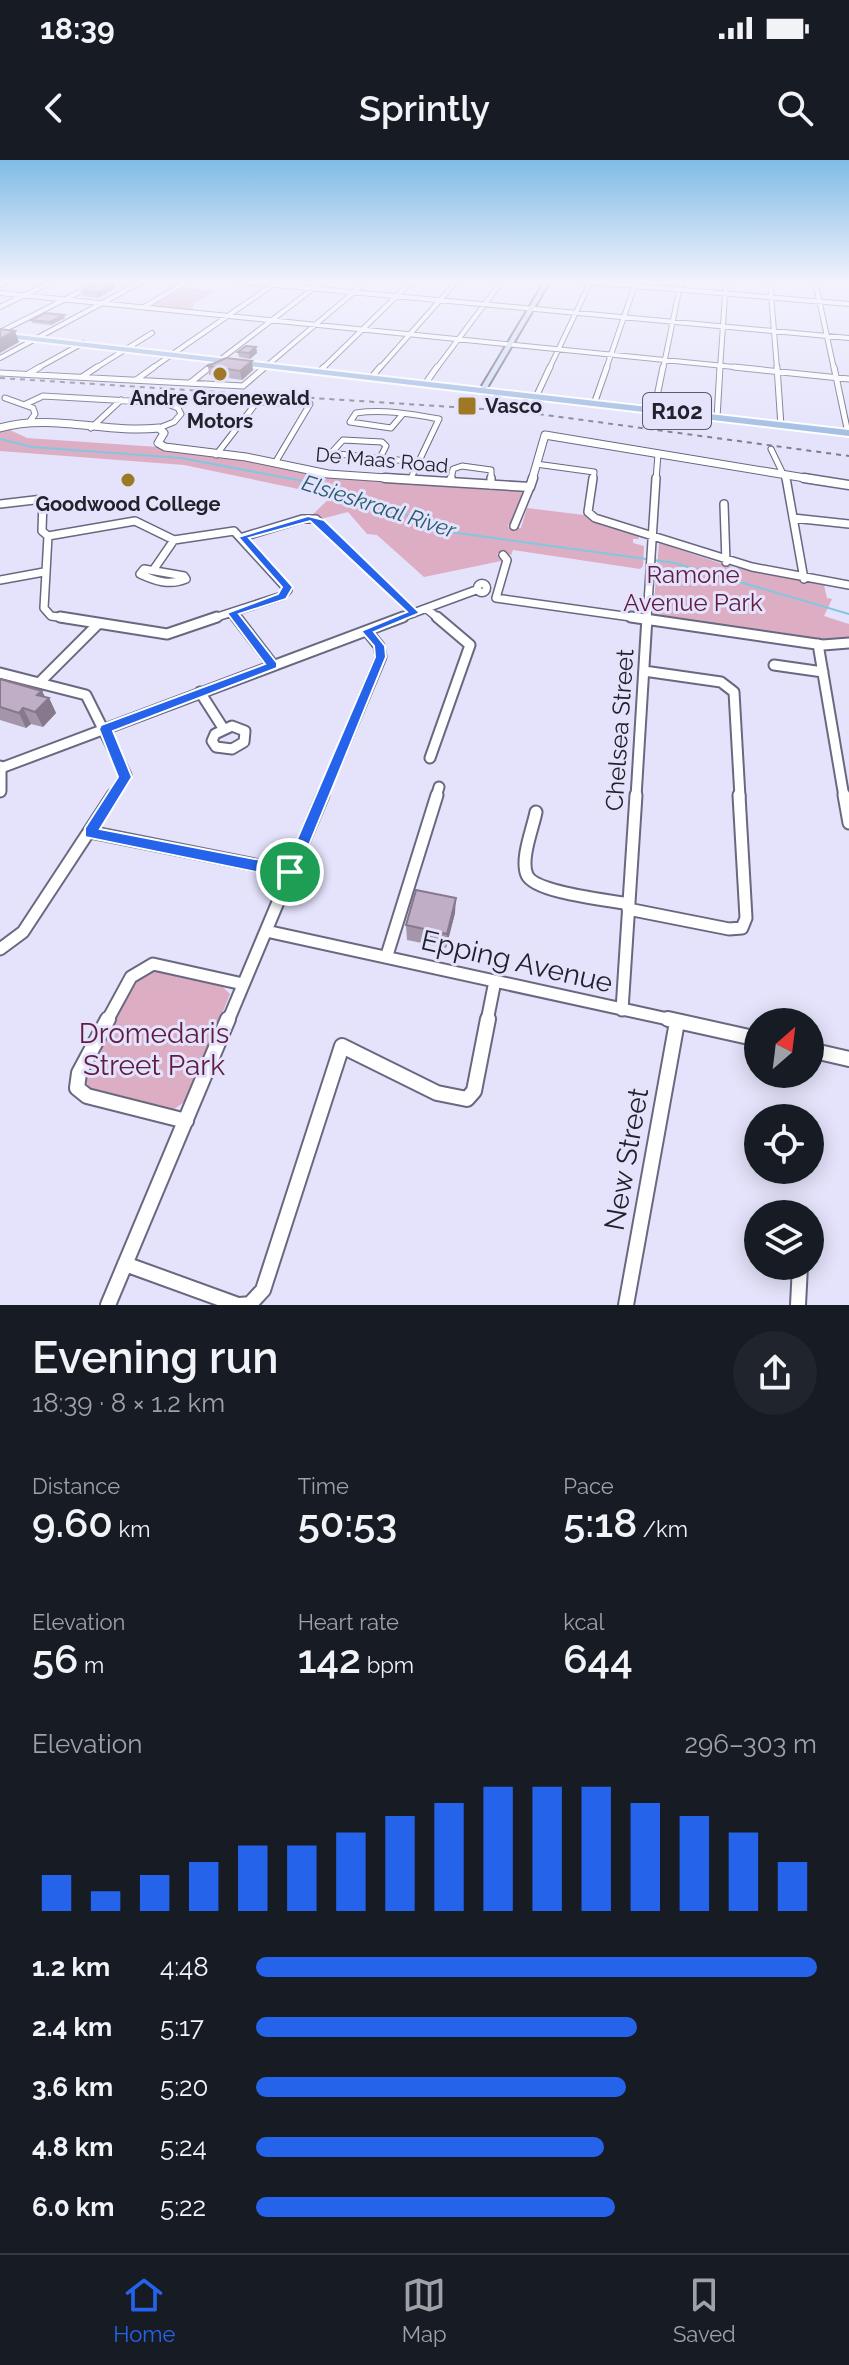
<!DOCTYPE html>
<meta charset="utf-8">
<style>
:root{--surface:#171b24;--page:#20242c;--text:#f1f3f6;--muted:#9ea1a6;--line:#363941;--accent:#2563eb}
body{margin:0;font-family:Raleway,sans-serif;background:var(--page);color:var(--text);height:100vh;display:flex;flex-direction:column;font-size:30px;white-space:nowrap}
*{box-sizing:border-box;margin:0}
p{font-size:26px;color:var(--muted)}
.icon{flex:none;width:44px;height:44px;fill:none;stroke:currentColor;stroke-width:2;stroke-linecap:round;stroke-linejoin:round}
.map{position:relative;height:1145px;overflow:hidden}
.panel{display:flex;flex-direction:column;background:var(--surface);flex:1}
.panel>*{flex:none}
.needle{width:52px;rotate:28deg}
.tools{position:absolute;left:744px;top:848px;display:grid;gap:16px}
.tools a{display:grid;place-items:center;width:80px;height:80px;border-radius:50%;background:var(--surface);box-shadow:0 4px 20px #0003;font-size:40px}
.pin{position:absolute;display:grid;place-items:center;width:68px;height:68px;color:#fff;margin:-34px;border:4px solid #fff;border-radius:50%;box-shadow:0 2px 8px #0007}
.round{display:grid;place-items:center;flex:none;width:84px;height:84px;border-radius:42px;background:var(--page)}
.summary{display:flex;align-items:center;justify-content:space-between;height:136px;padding:0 32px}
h1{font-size:44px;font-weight:600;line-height:60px}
.figures{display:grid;grid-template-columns:repeat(3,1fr);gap:12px;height:136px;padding:8px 32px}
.figures div{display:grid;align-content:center}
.figures b{font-size:40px;font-weight:600}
.figures small{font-size:22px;font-weight:400}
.figures p{font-size:22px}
.chart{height:224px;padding:16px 32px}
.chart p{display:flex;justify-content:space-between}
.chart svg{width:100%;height:144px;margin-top:8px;stroke:var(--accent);stroke-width:6}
ul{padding:0 32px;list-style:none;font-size:26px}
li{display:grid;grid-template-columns:128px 96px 1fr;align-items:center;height:60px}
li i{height:20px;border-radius:10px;background:var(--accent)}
.status{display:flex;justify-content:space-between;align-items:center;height:56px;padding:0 40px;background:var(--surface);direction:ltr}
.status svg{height:22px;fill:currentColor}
header{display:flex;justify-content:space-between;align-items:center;height:104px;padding:0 32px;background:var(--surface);font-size:36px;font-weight:600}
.tabs{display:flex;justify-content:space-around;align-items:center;height:112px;border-top:2px solid var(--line);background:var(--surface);font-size:22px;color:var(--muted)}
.tabs a{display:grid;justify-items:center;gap:4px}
.tabs .current{color:var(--accent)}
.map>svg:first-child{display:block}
</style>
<div class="status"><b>18:39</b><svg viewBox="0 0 49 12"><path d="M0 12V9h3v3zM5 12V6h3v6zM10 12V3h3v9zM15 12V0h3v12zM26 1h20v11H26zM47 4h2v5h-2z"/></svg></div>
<header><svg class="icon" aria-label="back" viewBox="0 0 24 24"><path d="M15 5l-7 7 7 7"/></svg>Sprintly<svg class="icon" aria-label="search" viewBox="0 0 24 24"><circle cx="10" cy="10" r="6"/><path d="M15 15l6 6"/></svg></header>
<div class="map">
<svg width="849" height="1145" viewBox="0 0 849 1145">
<rect width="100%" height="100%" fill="#e4e3fb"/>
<!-- green -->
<path fill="#ddadc4" d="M184,128L217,131L194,143L193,150L152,146Z
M8,269L27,278L158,287L238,297L314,313L525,330L515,361L508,365L509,368H521L527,348L584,355L638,375L639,379H633V383L644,386L643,406L640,409L513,390L511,395L497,393L501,401L424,417L377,375L367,374L348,352L321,359L311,356L332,336L184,305L0,291V271Z
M659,383L729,406L824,425L827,438L832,439L824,456L849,464V479L821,481L655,458L653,455Z
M156,811L221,825L230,834L187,940L173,950L90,930L85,919L134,822L140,816Z"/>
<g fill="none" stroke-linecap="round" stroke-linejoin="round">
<!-- stream -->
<path stroke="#82c7e0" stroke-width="2" d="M0,279L32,287L181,298L303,321L342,330L451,372L675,403L849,454"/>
<!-- minor-far5 casing -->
<g stroke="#686881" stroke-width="6">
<path id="minor-far5" d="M232,121L849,178
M576,121L849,144
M770,121L777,209
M815,121L834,209
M0,125L9,121
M0,133L754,209
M0,147L54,121
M144,147L188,121
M0,172L101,121
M0,198L143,121
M36,209L83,183
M94,209L152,173
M151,209L274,124
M208,209L323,121
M263,209L367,121
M322,209L412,121
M379,209L457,121
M436,209L502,121
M549,209L591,121
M606,209L636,122
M663,209L681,121
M720,209L726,121"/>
</g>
<!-- minor-far4 casing -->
<g stroke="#686881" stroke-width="7">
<path id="minor-far4" d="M734,207L849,219
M777,207L781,266
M834,207L848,273
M319,212L324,207
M0,213L243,226L265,207
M28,214L40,207
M82,217L97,207
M371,218L380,207
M136,220L154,207
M190,223L210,207
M425,224L437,207
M536,237L550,207
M5,238L33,248L35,254L30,261
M26,244L43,236L165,243L178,248L181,254L174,262L159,268
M594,244L607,207
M654,251L663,207
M402,255L391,268L350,262L356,253C383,249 412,254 439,259L410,320
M717,258L720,207
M91,268L121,240
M771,289L786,320
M216,295L257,242L310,244L275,303
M380,298L386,286L382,282L343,280L333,291L338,294L417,302
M536,304L594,312L593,320
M451,320L453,309L462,306L491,310V320
M656,320L658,294"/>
</g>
<!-- minor-far3 casing -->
<g stroke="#686881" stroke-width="10">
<path id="minor-far3" d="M491,318V325
M593,318L588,352L595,358L752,407L849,425
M786,318L804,419
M450,322L451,318
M0,344L43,339L42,371L48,376
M724,344L726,402
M793,358L849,364
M514,366L530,327
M48,376L44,448L51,456L73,459
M48,376L135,361L174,380L234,371L288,430L282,436L211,459
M243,377L302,359H316L414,453
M503,395L507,400L496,438L645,459
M144,409L184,416L186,419C170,426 155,421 140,414Z
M154,409L174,380
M0,420L44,412
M477.5 428a4.5 4.5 0 1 1 9 0a4.5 4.5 0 1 1-9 0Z
M427,449L439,459
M232,453L237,459
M397,459L476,430
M647,459L656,318"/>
</g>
<!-- minor-far2 casing -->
<g stroke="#686881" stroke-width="13">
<path id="minor-far2" d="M60,457L167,474L217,457
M236,457L273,505
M631,457L823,485L849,483
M818,484L844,637
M774,505L823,512
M644,511L721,522L734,532L740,637
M0,513L86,535L126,615L112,637
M41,521L98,464
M200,532L223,568
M232,566L245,571L244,582L232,589L216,587L212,581L215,574Z
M430,598L470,485L437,457
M1,608L403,457
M322,637L381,497L379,486L367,471
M436,637L439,627
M636,637L647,457"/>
</g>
<!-- minor-far1 casing -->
<g stroke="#686881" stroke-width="15">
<path id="minor-far1" d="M844,635L849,663
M536,652C533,668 520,699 527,715C535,733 610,740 629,744
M90,672L290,712
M628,749L729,769L742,768L746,758L739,635
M266,771L677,861
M0,789L23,772L113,635
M387,795L437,635
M622,850L636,635
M107,861L131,817L153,804L243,824
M228,861L323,635
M487,861L495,821"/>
</g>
<!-- minor casing -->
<g stroke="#686881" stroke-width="18">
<path id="minor" d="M108,859L79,913L77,928L87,936L186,961
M668,859L758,879
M810,890L849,899
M125,1104L238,1145
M108,1145L228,859
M240,1145L250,1144L263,1130L342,886L437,933L467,939L474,931L488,859
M626,1145L677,862
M798,1145L800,1106"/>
</g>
<!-- tertiary-far2 casing -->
<g stroke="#686881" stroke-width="9">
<path id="tertiary-far2" d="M0,268C52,253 106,274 159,268L164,273L158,283L165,287L246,297L328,314L416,320
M532,320L545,275L817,320"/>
</g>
<!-- tertiary-far1 casing -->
<g stroke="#686881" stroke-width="11">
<path id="tertiary-far1" d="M385,318L530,327L533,318
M804,318L849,325"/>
</g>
<!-- tertiary casing -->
<g stroke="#686881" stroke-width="15">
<path id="tertiary" d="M0,607V631"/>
</g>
<!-- secondary casing -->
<g stroke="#686881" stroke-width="4">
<path id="secondary" d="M545,121H550L485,231L480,232L479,231Z"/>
</g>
<!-- primary casing -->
<g stroke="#fff" stroke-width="4">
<path id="primary" d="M0,173L849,270V276L0,177Z"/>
</g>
<!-- minor-far5 -->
<use href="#minor-far5" stroke="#fff" stroke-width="4"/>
<!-- minor-far4 -->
<use href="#minor-far4" stroke="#fff" stroke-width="5"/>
<!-- minor-far3 -->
<use href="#minor-far3" stroke="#fff" stroke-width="7"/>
<!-- minor-far2 -->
<use href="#minor-far2" stroke="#fff" stroke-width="9"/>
<!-- minor-far1 -->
<use href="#minor-far1" stroke="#fff" stroke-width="11"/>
<!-- minor -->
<use href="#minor" stroke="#fff" stroke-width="14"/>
<!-- tertiary-far2 -->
<use href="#tertiary-far2" stroke="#fff" stroke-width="7"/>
<!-- tertiary-far1 -->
<use href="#tertiary-far1" stroke="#fff" stroke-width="8"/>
<!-- tertiary -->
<use href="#tertiary" stroke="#fff" stroke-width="11"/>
<!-- secondary -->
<use href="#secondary" fill="#d0def0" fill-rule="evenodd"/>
<!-- primary -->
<use href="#primary" fill="#a0bde2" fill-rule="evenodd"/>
<!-- rail -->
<path stroke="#7f7e8f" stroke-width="2" stroke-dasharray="5 5" stroke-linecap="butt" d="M0,218L516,251L849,296"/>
</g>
<!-- wall -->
<path fill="#a595aa" d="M113,124L114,129L98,138L83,136L82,131Z
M65,158L51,165L32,163L31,160Z
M256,187L257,193L250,199L239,197L238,192Z
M208,206L253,210L242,220L209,215Z
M0,519L42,531L45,537L49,538L56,553L43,567L31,564L26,568L0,560Z
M455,753L446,788L407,780L406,765Z"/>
<!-- shaded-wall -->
<path fill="#86798b" d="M113,124L114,129L98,138L97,133Z
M64,155L65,158L51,165L50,162Z
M15,171L19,182L0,193V179Z
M256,187L257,193L250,199L249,193Z
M252,201L253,210L242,220L240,211Z
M42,531L47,541L49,538L56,553L43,567L35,552L37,535Z
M23,548L31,564L26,568L19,553Z
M456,738L455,753L446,788L447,774Z"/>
<!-- building -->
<path fill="#c0adc6" stroke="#86798b" stroke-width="2" d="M97,123L113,124L97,133L82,131Z
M45,153L64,155L50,162L31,160Z
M0,169L15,171L0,179Z
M246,186L256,187L249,193L238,192Z
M226,198L252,201L240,211L208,206Z
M0,519L42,531L37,535L49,538L35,552L23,548L19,553L0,547Z
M416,730L456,738L447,774L406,765Z"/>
<!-- sky -->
<linearGradient id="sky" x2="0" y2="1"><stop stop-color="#7fbce5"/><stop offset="0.43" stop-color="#f3f2fd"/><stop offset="1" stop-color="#f3f2fd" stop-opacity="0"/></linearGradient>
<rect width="849" height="282" fill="url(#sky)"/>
<!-- route -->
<path fill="#2563eb" stroke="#fff" stroke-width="2" fill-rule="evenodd" d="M308,356L324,360L420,453L374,472L385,486L386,497L296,717L290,719L85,677V668L118,617L99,569L101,565L265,504L227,453L278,434L282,427L238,377ZM310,361L407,452L361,471L374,486L375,497L286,705L100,669L132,617L113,571L277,508V503L239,454L286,439L293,427L249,378Z"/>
<!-- markers -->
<g fill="#9f7825" stroke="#e4e3fb" stroke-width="3">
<circle cx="220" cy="214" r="8"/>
<rect x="457" y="236" width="20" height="20" rx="4"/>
<circle cx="128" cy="320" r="8"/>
</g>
<g text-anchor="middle" stroke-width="6" stroke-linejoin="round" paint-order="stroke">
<!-- far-poi labels -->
<g font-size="20" font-weight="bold" fill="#22212c" stroke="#e4e3fb">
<text x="220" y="245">Andre Groenewald<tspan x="220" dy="23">Motors</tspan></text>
<text x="485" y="253" text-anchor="start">Vasco</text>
<text x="128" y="351">Goodwood College</text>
</g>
<!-- far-street labels -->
<g font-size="20" fill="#22212c" stroke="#e4e3fb">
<text transform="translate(382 300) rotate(5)" y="7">De Maas Road</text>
</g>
<!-- shield labels -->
<rect fill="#e4e3fb" stroke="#5c5b6a" stroke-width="2" x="643" y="233" width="68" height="36" rx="6"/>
<g font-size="22" font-weight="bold" fill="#22212c">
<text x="677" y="259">R102</text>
</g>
<!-- far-water labels -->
<g font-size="22" font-style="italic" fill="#255c6f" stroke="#e4e3fb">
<text transform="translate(379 346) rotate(18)" y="8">Elsieskraal River</text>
</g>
<!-- park labels -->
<g font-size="24" fill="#5f1b42" stroke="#e4e3fb">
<text x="693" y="423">Ramone<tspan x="693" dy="28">Avenue Park</tspan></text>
</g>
<!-- street labels -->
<g font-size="24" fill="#22212c" stroke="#e4e3fb">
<text transform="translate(620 570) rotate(-86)" y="8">Chelsea Street</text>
</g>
<!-- near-street labels -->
<g font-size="28" fill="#22212c" stroke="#e4e3fb">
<text transform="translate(517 801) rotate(13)" y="10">Epping Avenue</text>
<text transform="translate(626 999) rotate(-80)" y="10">New Street</text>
</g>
<!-- near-park labels -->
<g font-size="28" fill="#5f1b42" stroke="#e4e3fb">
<text x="154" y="883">Dromedaris<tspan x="154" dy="32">Street Park</tspan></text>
</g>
</g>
</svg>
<div class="tools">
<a><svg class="needle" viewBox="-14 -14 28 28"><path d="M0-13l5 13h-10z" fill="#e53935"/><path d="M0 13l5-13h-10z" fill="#9ea1a6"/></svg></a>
<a><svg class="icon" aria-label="locate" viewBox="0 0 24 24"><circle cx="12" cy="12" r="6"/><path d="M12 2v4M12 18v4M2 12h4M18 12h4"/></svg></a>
<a><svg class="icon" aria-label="layers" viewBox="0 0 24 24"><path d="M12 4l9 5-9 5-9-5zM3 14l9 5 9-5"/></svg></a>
</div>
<div class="pin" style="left:290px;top:712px;background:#1e9e55"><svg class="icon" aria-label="arrive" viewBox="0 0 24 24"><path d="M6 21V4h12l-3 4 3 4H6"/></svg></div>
</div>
<section class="panel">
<div class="summary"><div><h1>Evening run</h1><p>18:39 · 8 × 1.2 km</p></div><a class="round"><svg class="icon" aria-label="share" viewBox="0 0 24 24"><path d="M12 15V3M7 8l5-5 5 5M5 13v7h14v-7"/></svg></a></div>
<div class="figures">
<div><p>Distance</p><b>9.60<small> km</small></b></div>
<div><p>Time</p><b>50:53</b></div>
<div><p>Pace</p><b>5:18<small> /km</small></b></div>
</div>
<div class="figures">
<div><p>Elevation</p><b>56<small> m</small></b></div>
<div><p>Heart rate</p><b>142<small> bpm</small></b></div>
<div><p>kcal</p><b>644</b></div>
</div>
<div class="chart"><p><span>Elevation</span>296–303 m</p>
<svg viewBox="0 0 160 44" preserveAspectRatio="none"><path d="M5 44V33M15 44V38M25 44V33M35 44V29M45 44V24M55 44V24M65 44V20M75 44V15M85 44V11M95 44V6M105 44V6M115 44V6M125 44V11M135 44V15M145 44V20M155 44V29"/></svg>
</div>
<ul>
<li><b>1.2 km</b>4:48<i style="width:100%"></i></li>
<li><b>2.4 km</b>5:17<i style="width:68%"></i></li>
<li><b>3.6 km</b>5:20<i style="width:66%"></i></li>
<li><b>4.8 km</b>5:24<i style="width:62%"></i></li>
<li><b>6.0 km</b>5:22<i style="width:64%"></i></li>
</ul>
</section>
<nav class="tabs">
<a class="current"><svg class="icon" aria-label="home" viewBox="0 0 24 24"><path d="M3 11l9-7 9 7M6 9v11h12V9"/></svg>Home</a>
<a><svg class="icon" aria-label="map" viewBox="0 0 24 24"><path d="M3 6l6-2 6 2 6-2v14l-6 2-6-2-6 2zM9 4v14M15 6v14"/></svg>Map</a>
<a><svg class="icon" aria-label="saved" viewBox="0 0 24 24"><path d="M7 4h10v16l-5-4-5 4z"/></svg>Saved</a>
</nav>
